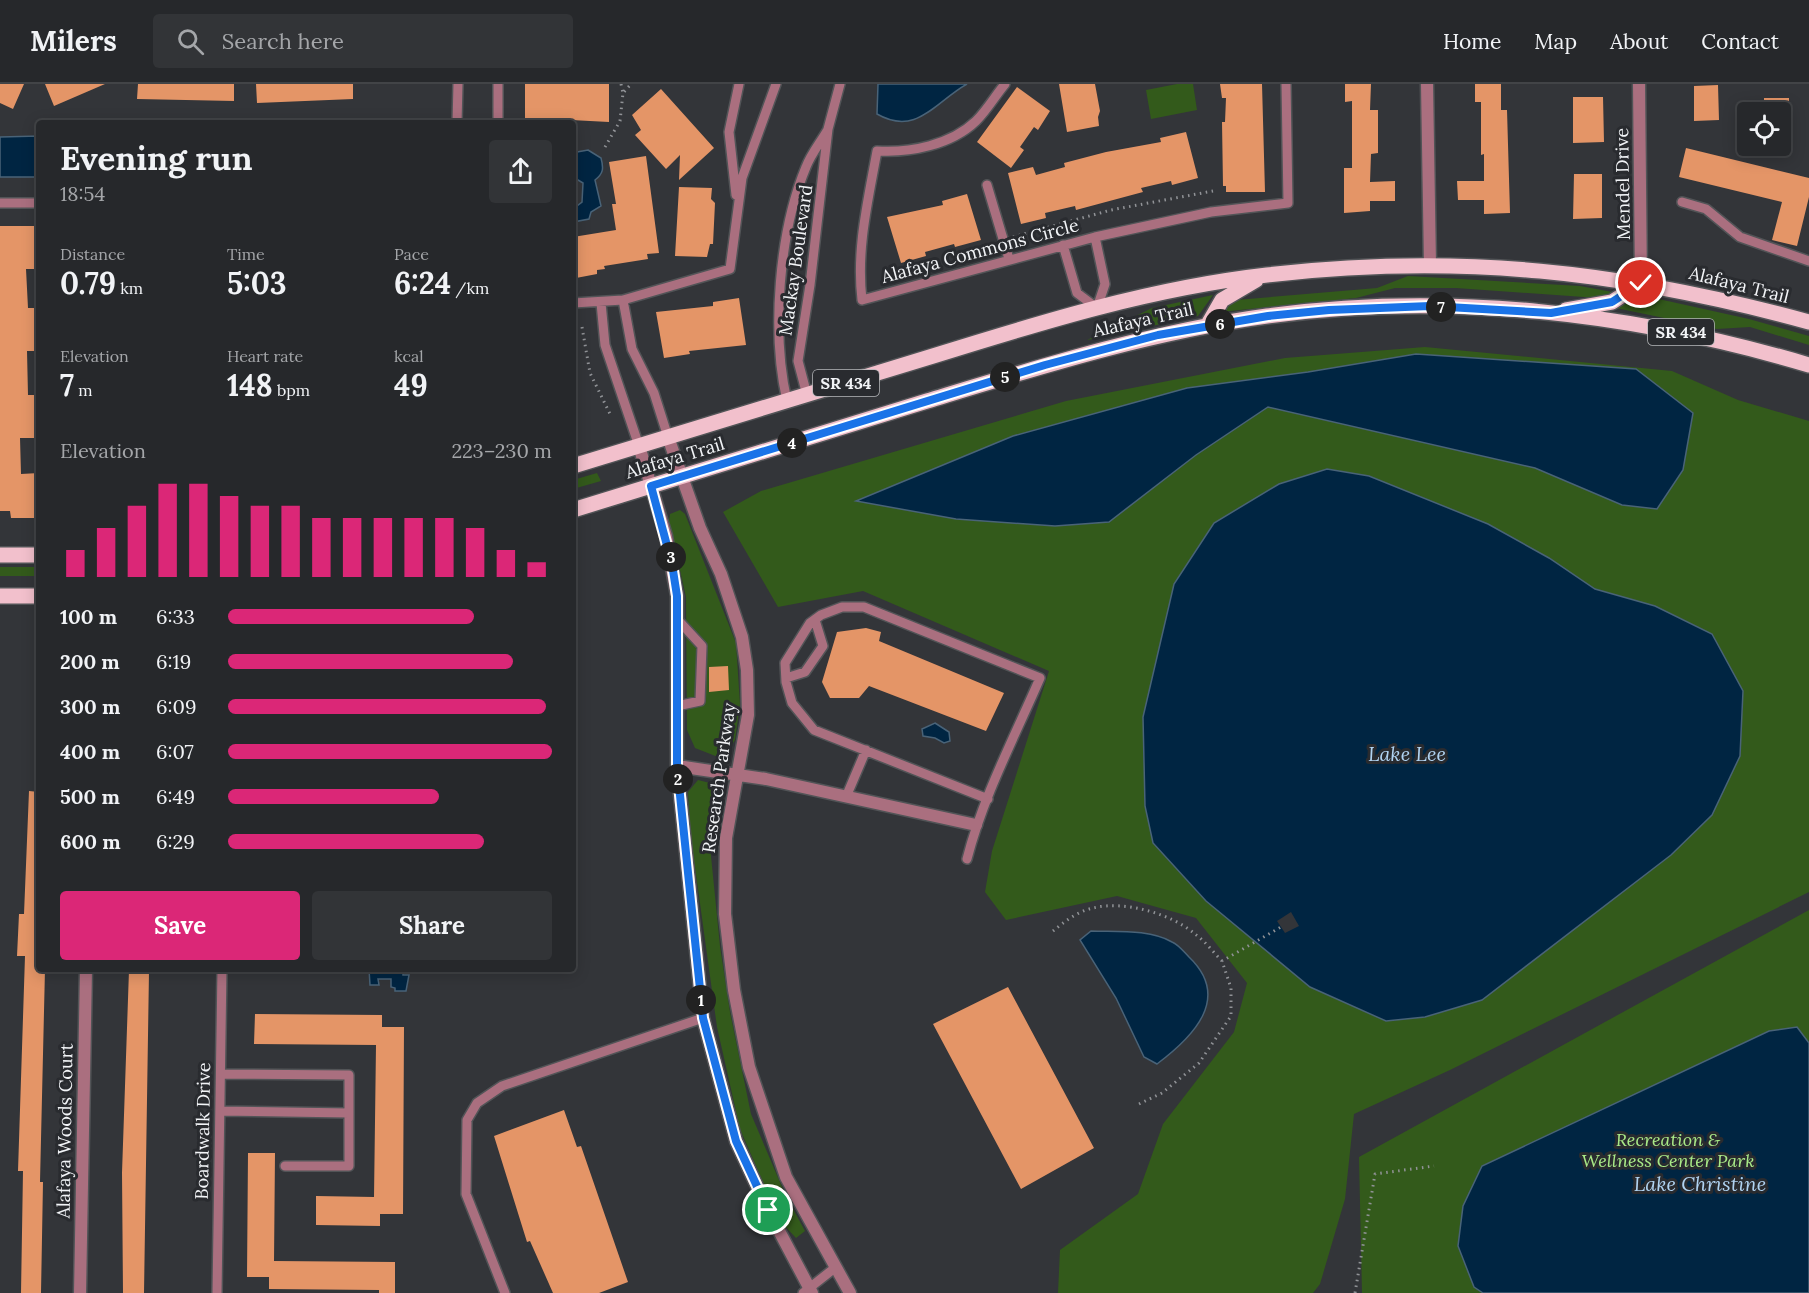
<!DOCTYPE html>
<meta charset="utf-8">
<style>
:root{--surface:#26282b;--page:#323437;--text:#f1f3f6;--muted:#a4a6a9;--line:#424447;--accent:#db2777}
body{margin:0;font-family:Lora,serif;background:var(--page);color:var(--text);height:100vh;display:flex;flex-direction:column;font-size:22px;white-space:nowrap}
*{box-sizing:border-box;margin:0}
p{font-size:20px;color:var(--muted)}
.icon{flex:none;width:33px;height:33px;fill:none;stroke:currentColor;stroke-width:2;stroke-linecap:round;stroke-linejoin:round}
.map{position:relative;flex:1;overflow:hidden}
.panel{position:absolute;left:36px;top:36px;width:540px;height:852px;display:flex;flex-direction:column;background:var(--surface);border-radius:6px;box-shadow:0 3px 15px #0003,0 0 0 2px var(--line)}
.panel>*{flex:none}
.controls{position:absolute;left:1737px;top:18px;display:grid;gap:12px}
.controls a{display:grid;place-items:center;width:54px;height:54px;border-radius:6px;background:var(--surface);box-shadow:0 3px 15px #0003,0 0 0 2px var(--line);font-size:30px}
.pin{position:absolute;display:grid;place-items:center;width:51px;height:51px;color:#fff;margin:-26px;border:3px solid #fff;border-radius:50%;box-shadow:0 2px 6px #0007}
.km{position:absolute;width:30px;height:30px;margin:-15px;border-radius:50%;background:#222;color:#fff;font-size:16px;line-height:30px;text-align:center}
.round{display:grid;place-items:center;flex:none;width:63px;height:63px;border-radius:6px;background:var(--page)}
.head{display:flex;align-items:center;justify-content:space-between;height:102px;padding:0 24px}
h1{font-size:33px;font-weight:700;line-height:45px}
.stats{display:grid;grid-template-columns:repeat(3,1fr);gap:9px;height:102px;padding:6px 24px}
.stats div{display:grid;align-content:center}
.stats b{font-size:30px;font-weight:700}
.stats small{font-size:16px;font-weight:400}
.stats p{font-size:16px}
.chart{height:168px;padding:12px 24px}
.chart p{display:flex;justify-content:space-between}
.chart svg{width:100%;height:108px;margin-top:6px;stroke:var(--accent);stroke-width:6}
.button{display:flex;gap:12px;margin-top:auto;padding:12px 24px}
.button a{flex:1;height:69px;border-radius:6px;background:var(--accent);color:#fff;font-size:24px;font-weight:700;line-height:69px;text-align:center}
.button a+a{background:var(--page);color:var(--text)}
ul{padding:0 24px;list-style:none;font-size:20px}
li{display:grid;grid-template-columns:96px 72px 1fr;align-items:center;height:45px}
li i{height:15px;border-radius:8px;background:var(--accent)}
header{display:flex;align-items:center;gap:36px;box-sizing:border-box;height:84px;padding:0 30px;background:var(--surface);border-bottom:2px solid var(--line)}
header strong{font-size:28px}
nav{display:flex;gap:33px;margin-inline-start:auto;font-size:21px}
.search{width:420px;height:54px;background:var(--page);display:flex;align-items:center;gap:15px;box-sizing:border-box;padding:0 21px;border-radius:6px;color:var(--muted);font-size:22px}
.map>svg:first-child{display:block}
</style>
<header>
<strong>Milers</strong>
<div class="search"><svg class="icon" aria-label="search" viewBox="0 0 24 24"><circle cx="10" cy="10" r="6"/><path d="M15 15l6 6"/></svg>Search here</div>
<nav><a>Home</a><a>Map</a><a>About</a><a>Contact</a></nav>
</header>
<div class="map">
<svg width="1809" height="1209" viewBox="0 0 1809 1209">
<rect width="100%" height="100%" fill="#333539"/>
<!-- green -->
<path fill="#335a1b" d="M1177,0H1193L1197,26L1151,35L1146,6Z
M1408,192L1580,202L1618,209L1598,214L1456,204H1395L1356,214L1220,228L1236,216L1377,204Z
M1636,210L1749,235L1809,252V261L1750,243L1717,245L1616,224Z
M1213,211L1198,232L1087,256L1152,224Z
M1425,263L1672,287L1738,316L1809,337V808L1450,986L1354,1030L1345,1115L1320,1200L1313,1209H1058L1060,1166L1138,1110L1163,1040L1234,948L1247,899L1196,834L1117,812L1006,836L985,808L992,767L1049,587L863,507L778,523L723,428L761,407L1066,317L1285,274Z
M597,389L601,397L573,405V396Z
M680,426L685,430L736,559L740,620L735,656L727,669L718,673L695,664L687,646L686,513L669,437L670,430Z
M0,483H39V492H0Z
M698,696L710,699L715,710L709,752L720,862L730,928L751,1030L785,1110L805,1147L796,1154L780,1137L740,1045L717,943L691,754L688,708Z
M1809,826V1209H1362L1359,1073Z"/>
<!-- water -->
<path fill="#002542" stroke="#496378" stroke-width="1.5" d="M878,0H967C936,17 917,53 877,30Z
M39,52V93H0V53Z
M588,66L601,74C604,85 603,90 595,96L601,122L591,128L589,135L573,138V125L582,118L583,99L573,93V73L577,68Z
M1416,270L1636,285L1693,329L1683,386L1657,425L1622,421L1535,384L1268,323L1196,371L1109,438L1055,442L956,435L856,417L1013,352L1187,304L1308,288Z
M1327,385L1369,392L1488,440L1549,474L1595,505L1655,522L1712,550L1743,607L1740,672L1712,731L1671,771L1482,916L1425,933L1386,937L1310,903L1206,817L1153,759L1145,722L1143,633L1174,500L1214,439L1279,400Z
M935,639L949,648L950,657L944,659L935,654L923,652L922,645Z
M1091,847C1116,848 1150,845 1172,858C1179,861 1184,868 1189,873C1232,914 1193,953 1157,980L1144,973L1116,914L1080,856Z
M369,885H403V891H409L406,907H395V904L391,903V895H378L379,901H370Z
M1797,943L1809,959V1209H1483L1474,1203L1458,1162L1463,1122L1482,1082L1769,947Z"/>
<!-- pier -->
<path fill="#333539" d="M1291,828L1299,842L1285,849L1277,837Z"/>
<!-- building -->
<path fill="#e49567" d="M0,0H24L13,25L0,19Z
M45,0H105L54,22Z
M138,0H234V17L137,15Z
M256,0H353V15L257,19Z
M525,0H609V38L552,35V38L525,39Z
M1059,0H1095L1100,27L1098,33L1099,42L1067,48Z
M1220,0H1262L1265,108H1226V102H1223L1222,38H1225L1226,14H1222Z
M1345,0H1371L1370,26H1378V69L1371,70L1370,98L1395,97V117H1370V127L1344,129V84H1352V17L1345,18Z
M1475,0H1501V26H1507L1510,129L1484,130V116H1458L1457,97H1484V70L1481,71V18H1475Z
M1718,1L1719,36L1694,37V2Z
M1017,3L1050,27L1038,46L1034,43L1020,63L1024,66L1011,84L977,58Z
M661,5L714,64L679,96L680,71L666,85L635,51L641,46L632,31Z
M1573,13H1603L1604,58L1573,59Z
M1764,14H1789V28H1764Z
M1186,48L1198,94L1172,101L1171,97L1141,104L1143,108L1076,126L1075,122L1045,129L1046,134L1021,140L1008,89L1033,83L1036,91L1065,83L1064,79L1106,68L1161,58L1160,54Z
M1686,64L1809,94V113L1797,162L1772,156L1782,118L1679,93Z
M646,72L659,169L647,170L648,175L604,182L605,185L597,186V190L576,194L575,189L573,190V153L616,146L612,120H616L609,78Z
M1574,90H1602V134L1573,135Z
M679,103L712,104L711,115L715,119L713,160H710L707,173L675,172Z
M967,110L981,156L955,163L954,160L925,168L926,172L901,179L887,133L943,121L942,117Z
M0,142H39V185H26L28,224H39V267H27L28,311H39V354H20L21,390L39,389V434H11L10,427H0Z
M739,214L746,261L689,267L690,270L664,274L656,228L713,222V218Z
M866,544L881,548L879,557L1004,609L986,647L869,602L859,614H830L822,598L837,548Z
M728,582L729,606L709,608V583Z
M29,707L39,708V885H45L40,1098H43L41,1209H21L23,1087H18L25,872H17L19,830H24Z
M129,886L149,887L144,1209H123L122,1089Z
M1008,903L1094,1064L1021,1105L933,940Z
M255,930L382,931V943H404L403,1130H380V1142L316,1141V1112L374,1113L376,961L254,960Z
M564,1026L577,1063L581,1062L628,1198L599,1209H553L530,1157L527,1158L494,1052Z
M248,1069H275L274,1177L395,1178V1209H379V1206L269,1205V1193H247Z"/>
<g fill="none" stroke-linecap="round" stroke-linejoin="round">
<!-- lane casing -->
<g stroke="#525457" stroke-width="12">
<path id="lane" d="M1005,0C995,12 987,26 976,37C951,61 910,69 877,67C868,117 856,165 862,216L1095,153L1211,128L1288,119L1286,0
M498,37V0
M457,39L458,0
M987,101L1009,175
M736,111L729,48L739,0
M1682,118L1706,125L1740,153L1809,177
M0,119H39
M1063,161L1077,209L1097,224L1105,200L1095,153
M623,216L632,265L654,309L668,353
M573,219L623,216L730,185L742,94L776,0
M601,219L605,261L639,362
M807,311L798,277L810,201L828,45L840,0
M787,317C771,248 779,148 806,83C811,70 820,59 827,47
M786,594L805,588L823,562L815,536
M677,622L700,617L702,562L678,536
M846,713L866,666
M967,775C983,713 1014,654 1040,594L864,523H842L821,531L810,539L785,579L786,598L792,619L814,646L988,715
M221,990L349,991V1082H285
M220,1027L349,1029
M217,1209L222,885
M505,1209L466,1110L467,1036L477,1019L502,1002L703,934
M803,1209L836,1183"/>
</g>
<!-- street casing -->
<g stroke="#525457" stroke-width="15">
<path id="street" d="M1427,0L1430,181
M1639,0L1641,199
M668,353L700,444L721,490L742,553L747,586L748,631L726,754L725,830L734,906L749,983L786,1093L850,1209
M639,362L666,452L677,512V682L703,934L736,1057L768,1126L812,1209
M677,682L766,695L976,741
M80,1209L86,885"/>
</g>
<!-- primary casing -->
<g stroke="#525457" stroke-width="18">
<path id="primary" d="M1566,226L1612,218L1641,199
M1207,242L1222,216L1256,196
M573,382C693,346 813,309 933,272C1042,238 1152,204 1267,191C1459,169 1623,187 1809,238
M573,426C691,390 809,354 927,317C1039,283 1150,248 1267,232C1448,207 1634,229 1809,281
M0,471H39
M0,512H39"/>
</g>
<!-- path -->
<path stroke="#919397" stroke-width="3" stroke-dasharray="1.5 4.5" stroke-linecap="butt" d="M621,0L623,9
M605,63L620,37L623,9L631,0
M1013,153L1111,126L1213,107
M582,243L590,289L611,332
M1053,847C1064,838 1078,827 1093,824C1124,816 1172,830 1195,850C1205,857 1213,868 1222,877
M1139,1020L1162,1009L1199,979L1231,932V904L1222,877L1281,843
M1355,1209L1375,1090L1434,1082"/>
<!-- lane -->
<use href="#lane" stroke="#aa6f7f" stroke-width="9"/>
<!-- street -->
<use href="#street" stroke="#aa6f7f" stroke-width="12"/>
<!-- primary -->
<use href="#primary" stroke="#f2c0cc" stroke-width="15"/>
</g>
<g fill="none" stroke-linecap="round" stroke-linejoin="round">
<!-- route casing -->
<g stroke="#fff" stroke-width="12">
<path id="route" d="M768,1126L736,1057L703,934L677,682V512L672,480L651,402L1045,281L1158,251L1268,232L1329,226L1430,222L1551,229L1612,218L1641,199"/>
</g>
<!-- route -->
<use href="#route" stroke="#1a73e8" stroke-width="8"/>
</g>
<g text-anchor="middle" stroke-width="6" stroke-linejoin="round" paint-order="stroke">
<!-- shield labels -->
<g fill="#292b2f" stroke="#b6b8bb" stroke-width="1.5">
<rect x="1648" y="235" width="66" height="26" rx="4.5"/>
<rect x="813" y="286" width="66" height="26" rx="4.5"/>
</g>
<g font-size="16" font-weight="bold" fill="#f2f4f7">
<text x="1681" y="254">SR 434</text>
<text x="846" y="305">SR 434</text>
</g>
<!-- street labels -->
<g font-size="18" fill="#f2f4f7" stroke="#292b2f">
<text transform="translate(1623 100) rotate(-91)" y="6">Mendel Drive</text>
<text transform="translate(980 167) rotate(-15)" y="6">Alafaya Commons Circle</text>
<text transform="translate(796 176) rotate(-82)" y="6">Mackay Boulevard</text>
<text transform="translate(1739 201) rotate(14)" y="6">Alafaya Trail</text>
<text transform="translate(1143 236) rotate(-13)" y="6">Alafaya Trail</text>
<text transform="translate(675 374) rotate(-17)" y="6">Alafaya Trail</text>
<text transform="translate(719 694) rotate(-82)" y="6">Research Parkway</text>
<text transform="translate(65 1047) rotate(-89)" y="6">Alafaya Woods Court</text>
<text transform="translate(203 1047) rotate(-89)" y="6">Boardwalk Drive</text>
</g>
<!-- park labels -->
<g font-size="18" font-style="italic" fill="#a9ea88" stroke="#292b2f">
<text x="1668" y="1062">Recreation &amp;<tspan x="1668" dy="21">Wellness Center Park</tspan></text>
</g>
<!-- water labels -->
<g font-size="20" font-style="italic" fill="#b0d3f2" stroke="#292b2f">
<text x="1407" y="677">Lake Lee</text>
<text x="1700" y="1107">Lake Christine</text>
</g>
</g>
</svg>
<div class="controls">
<a><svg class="icon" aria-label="locate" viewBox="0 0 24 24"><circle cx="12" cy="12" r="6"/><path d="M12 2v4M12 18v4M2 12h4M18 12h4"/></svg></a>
</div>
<div class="pin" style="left:768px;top:1126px;background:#1e9e55"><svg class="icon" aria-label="arrive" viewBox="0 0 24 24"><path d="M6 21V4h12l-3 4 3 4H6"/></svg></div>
<div class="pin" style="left:1641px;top:199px;background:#d93025"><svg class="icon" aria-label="check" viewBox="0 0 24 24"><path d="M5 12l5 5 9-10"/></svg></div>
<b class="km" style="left:701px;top:916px">1</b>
<b class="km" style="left:678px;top:695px">2</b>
<b class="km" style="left:671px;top:473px">3</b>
<b class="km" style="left:792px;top:359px">4</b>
<b class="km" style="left:1005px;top:293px">5</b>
<b class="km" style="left:1220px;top:240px">6</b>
<b class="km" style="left:1441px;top:223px">7</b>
<section class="panel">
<div class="head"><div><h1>Evening run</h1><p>18:54</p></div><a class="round"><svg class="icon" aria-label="share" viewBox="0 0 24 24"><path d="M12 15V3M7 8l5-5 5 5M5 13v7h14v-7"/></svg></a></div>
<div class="stats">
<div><p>Distance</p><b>0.79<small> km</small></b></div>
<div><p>Time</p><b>5:03</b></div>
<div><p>Pace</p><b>6:24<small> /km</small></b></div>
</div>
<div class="stats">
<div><p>Elevation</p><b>7<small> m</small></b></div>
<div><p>Heart rate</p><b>148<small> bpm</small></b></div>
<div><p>kcal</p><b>49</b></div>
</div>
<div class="chart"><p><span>Elevation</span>223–230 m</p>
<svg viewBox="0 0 160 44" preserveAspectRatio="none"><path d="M5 44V33M15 44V24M25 44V15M35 44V6M45 44V6M55 44V11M65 44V15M75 44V15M85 44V20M95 44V20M105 44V20M115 44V20M125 44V20M135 44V24M145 44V33M155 44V38"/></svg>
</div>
<ul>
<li><b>100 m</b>6:33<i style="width:76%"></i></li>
<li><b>200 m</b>6:19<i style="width:88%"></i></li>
<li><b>300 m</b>6:09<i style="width:98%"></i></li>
<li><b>400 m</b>6:07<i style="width:100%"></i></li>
<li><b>500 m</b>6:49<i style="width:65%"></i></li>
<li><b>600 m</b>6:29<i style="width:79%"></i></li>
</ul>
<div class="button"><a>Save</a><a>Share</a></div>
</section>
</div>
